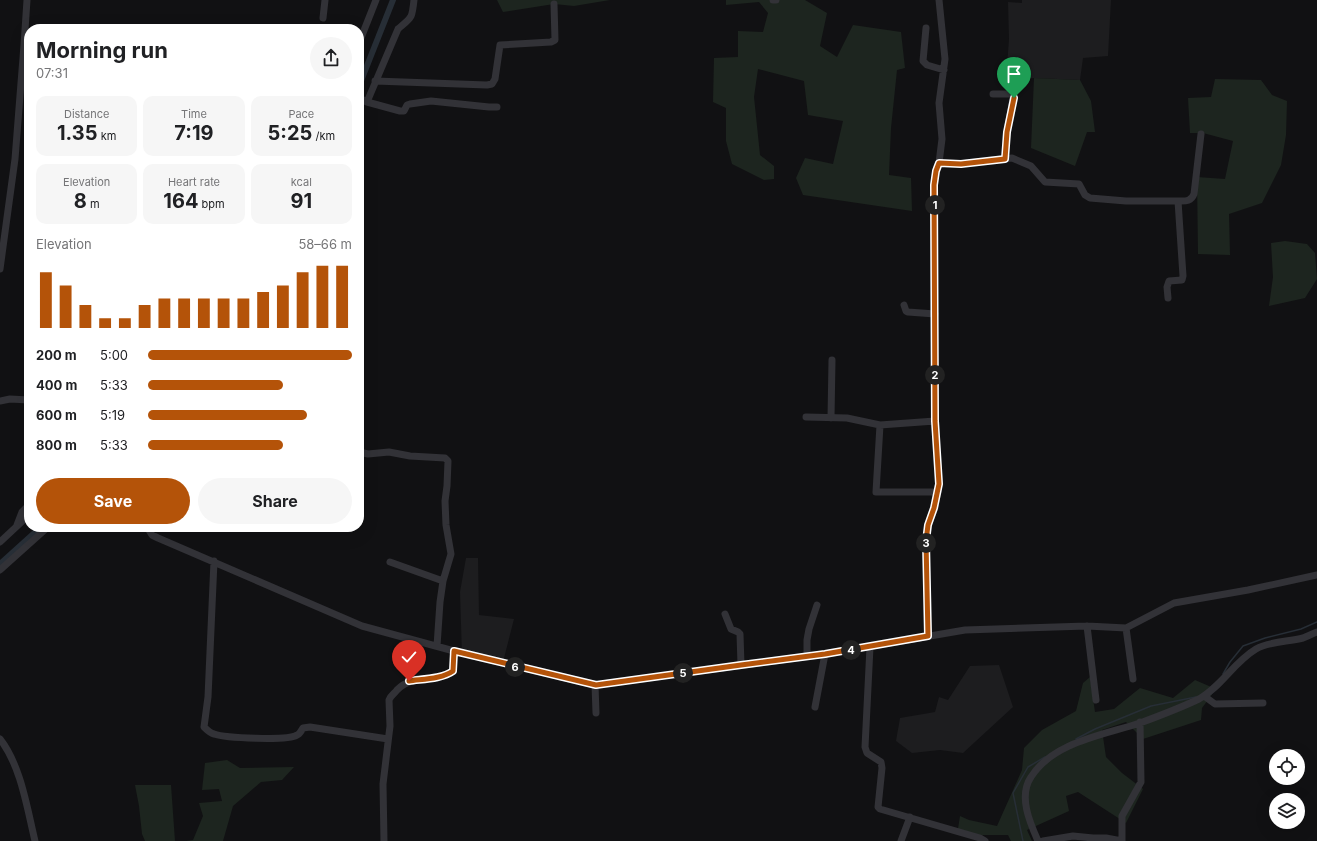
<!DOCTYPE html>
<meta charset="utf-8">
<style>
:root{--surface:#fff;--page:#f6f6f6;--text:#202124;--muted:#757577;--accent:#b45309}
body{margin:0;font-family:Inter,sans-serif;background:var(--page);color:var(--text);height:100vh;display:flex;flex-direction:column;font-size:15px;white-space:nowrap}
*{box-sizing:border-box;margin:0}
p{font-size:13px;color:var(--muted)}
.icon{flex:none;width:22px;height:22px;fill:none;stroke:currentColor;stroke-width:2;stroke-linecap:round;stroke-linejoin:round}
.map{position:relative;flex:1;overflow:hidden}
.sheet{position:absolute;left:24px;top:24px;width:340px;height:508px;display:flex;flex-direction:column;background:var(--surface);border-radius:16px;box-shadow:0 4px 16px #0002}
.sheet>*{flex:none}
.buttons{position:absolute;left:1269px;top:749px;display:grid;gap:8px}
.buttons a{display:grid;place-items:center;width:36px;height:36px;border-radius:50%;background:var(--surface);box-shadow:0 4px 16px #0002;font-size:20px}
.pin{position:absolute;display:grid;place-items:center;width:34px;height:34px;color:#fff;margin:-41px -17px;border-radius:50% 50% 50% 0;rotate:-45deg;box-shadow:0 0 4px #0007}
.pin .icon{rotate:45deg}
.km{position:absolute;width:20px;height:20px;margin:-10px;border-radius:50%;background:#222;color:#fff;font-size:11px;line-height:20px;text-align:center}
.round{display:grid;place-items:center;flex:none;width:42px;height:42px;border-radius:21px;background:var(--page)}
.summary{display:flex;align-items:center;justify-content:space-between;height:68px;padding:0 12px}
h1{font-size:22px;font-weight:700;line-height:30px}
.figures{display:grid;grid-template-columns:repeat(3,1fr);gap:6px;height:68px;padding:4px 12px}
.figures div{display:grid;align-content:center;border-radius:10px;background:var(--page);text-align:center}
.figures b{font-size:20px;font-weight:700}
.figures small{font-size:11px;font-weight:400}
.figures p{font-size:11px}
.chart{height:112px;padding:8px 12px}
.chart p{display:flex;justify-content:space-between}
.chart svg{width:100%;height:72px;margin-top:4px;stroke:var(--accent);stroke-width:6}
.button{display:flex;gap:8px;margin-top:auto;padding:8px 12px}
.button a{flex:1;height:46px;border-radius:24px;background:var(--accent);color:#fff;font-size:16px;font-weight:700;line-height:46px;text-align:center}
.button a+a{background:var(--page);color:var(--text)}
ul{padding:0 12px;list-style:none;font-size:13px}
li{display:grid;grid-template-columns:64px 48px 1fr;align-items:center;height:30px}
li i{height:10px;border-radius:5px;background:var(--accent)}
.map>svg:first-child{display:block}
</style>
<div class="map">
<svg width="1317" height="841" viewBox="0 0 1317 841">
<rect width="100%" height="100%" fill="#111113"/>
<!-- built -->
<path fill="#1d1d1f" d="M1022,0H1111L1108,56L1083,58L1080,80L1034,78L1006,80L1009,39L1008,2L1022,3Z
M466,558H478L479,615L514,619L502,666L462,656L460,592Z
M999,665L1013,707L963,753L940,750L912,753L896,741L900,718L935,712L939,697L948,700L970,666Z"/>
<!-- green -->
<path fill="#1d251f" d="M497,0H610L574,6L554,4L503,12Z
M726,0H805L827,13L820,46L837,57L853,25L901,32L905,68L897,70L891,128L889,175L911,178L912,211L803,195L796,178L805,158L833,164L843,121L808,115L804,81L758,69L754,97L760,155L774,166V179L764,180L732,164L726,141V108L713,102L714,58L738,57V31L763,32L768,13L759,2L726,5Z
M1034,78L1080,80L1091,101L1095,132H1087L1075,166L1031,148Z
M1215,79L1261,80L1272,95L1287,101L1286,135L1281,165L1262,203L1229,214L1230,255L1198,254L1197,177L1225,179L1233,141L1203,133H1190L1188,98L1211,97Z
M1285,241L1307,244L1315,253L1317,279L1305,298L1269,306L1273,277L1271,243Z
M1090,677L1095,712L1114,709L1140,688L1173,698L1195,680L1216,689L1202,708L1201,720L1143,739L1126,722L1102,730L1106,757L1122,773L1143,789L1126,823L1078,792L1066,796L1069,811L1027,830L1032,841H1011L1008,835H957L960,816L969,820L997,826L1022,770L1024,748L1042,730L1076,711L1083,683Z
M227,760L240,768L294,767L282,780L261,782L233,806L223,841H186L193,840L203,816L199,803L222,801L219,789L202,790L205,763Z
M135,785H171L175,841H145L142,834L139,806Z"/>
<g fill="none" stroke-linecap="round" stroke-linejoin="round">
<!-- stream -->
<path stroke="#272e36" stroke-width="1.5" d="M1223,674L1230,662L1243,646L1265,638L1301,629L1317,622
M1076,739L1095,729L1151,706L1196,697
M1023,841L1013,793L1028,767L1045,757"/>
<!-- canal -->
<path stroke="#272e36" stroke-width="6" d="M359,86L393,0
M0,564L41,527"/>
<!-- minor -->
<path stroke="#323237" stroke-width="7" d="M773,0H776
M323,18L325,0
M926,28L923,61L927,65L944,70
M359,43L376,0
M375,81L487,85L492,84L495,79L500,45L551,42L555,40L554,4
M993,94H1012L1013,98L1007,132L1005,159
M359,98L367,102L400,111H404L407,105L410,104L431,101L489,107H497
M367,102L398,29C412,17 412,19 414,0
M939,163L961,164L1012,158L1031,166L1045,182L1079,184L1085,195L1090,198L1126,201H1178L1183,276L1182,280L1169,281L1167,287L1168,298
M1178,201C1185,201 1191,202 1194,194L1201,134
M0,269L15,159L24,45L27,0
M904,305L906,311L908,312L935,314
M0,401L10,399L29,400
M806,417L847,418L880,425L935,421
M831,418L832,360
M880,425L876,492H938
M359,452L368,454L389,452L410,456L445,458L448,461L447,486L445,501L446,525L451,554L443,581L440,602L437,646
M17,525L22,512L29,505
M147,527L152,535L158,538L362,626L454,651L595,685L825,654L965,630L1087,626L1126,628L1174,603L1248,590L1317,575
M0,542L29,515
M214,561L208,697L204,727C207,730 210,733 214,734C225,738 288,741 297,735C300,734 301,731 303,728L310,727L388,739
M390,562L443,581
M0,570L48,527
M725,614L731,629L738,632L740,634L741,665
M1087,626L1096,700
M1126,628L1133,679
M928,636L926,541L928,525L935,508L939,484L935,421L934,185L936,171L939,163L942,139L939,103L945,59L939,0
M870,647L865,747L867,753L881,762L882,768L878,807L880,809L980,838L985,841
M807,656V640L809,629L817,605
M595,685L596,713
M1204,696L1215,704L1263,703
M815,707L825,654
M0,739C21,766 27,808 35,841
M384,841L383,784L390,726L389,700C391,695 394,694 397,690C413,673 436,683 453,671L454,651
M901,841L910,817
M1038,841C1030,823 1018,796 1031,777C1053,742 1104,735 1140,723C1159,716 1180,708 1199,699C1221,687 1234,662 1256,649C1270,641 1288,642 1303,638C1308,636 1312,634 1317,632
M1043,841L1073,836L1093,838H1106L1122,841
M1122,841V816L1141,782L1140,722"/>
</g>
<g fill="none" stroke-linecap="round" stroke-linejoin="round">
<!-- route casing -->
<g stroke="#fff" stroke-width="8">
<path id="route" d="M409,681C422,679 442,679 453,671L454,651L596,685L741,665L825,654L928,636L926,541L928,525L934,508L939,484L935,421L934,185L936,171L939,163L961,164L1005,159L1007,132L1014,98"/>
</g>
<!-- route -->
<use href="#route" stroke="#b45309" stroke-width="5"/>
</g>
</svg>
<div class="buttons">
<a><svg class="icon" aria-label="locate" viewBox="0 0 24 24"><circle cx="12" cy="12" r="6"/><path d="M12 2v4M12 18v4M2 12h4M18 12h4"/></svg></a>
<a><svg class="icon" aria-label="layers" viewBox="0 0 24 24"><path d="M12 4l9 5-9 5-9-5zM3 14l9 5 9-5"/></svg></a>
</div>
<div class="pin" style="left:1014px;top:98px;background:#1e9e55"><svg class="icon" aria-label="arrive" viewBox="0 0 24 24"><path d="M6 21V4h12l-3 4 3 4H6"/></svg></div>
<div class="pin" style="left:409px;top:681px;background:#d93025"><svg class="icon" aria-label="check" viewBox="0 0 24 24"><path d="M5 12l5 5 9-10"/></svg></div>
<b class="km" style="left:935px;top:205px">1</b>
<b class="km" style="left:935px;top:375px">2</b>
<b class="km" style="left:926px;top:543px">3</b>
<b class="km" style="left:851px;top:650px">4</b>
<b class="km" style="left:683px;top:673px">5</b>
<b class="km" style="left:515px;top:667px">6</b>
<section class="sheet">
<div class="summary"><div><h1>Morning run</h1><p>07:31</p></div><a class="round"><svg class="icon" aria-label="share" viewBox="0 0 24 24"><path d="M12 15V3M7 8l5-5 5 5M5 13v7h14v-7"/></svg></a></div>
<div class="figures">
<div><p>Distance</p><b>1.35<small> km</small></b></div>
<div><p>Time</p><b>7:19</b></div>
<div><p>Pace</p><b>5:25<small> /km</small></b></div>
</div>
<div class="figures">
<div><p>Elevation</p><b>8<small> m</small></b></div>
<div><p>Heart rate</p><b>164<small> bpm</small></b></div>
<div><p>kcal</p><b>91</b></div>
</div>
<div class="chart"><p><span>Elevation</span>58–66 m</p>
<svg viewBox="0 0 160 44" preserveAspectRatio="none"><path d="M5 44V10M15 44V18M25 44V30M35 44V38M45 44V38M55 44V30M65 44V26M75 44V26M85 44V26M95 44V26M105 44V26M115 44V22M125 44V18M135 44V10M145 44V6M155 44V6"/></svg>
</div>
<ul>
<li><b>200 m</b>5:00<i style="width:100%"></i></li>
<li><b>400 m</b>5:33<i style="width:66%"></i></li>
<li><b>600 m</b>5:19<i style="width:78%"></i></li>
<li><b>800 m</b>5:33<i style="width:66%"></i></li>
</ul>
<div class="button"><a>Save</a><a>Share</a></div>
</section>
</div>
